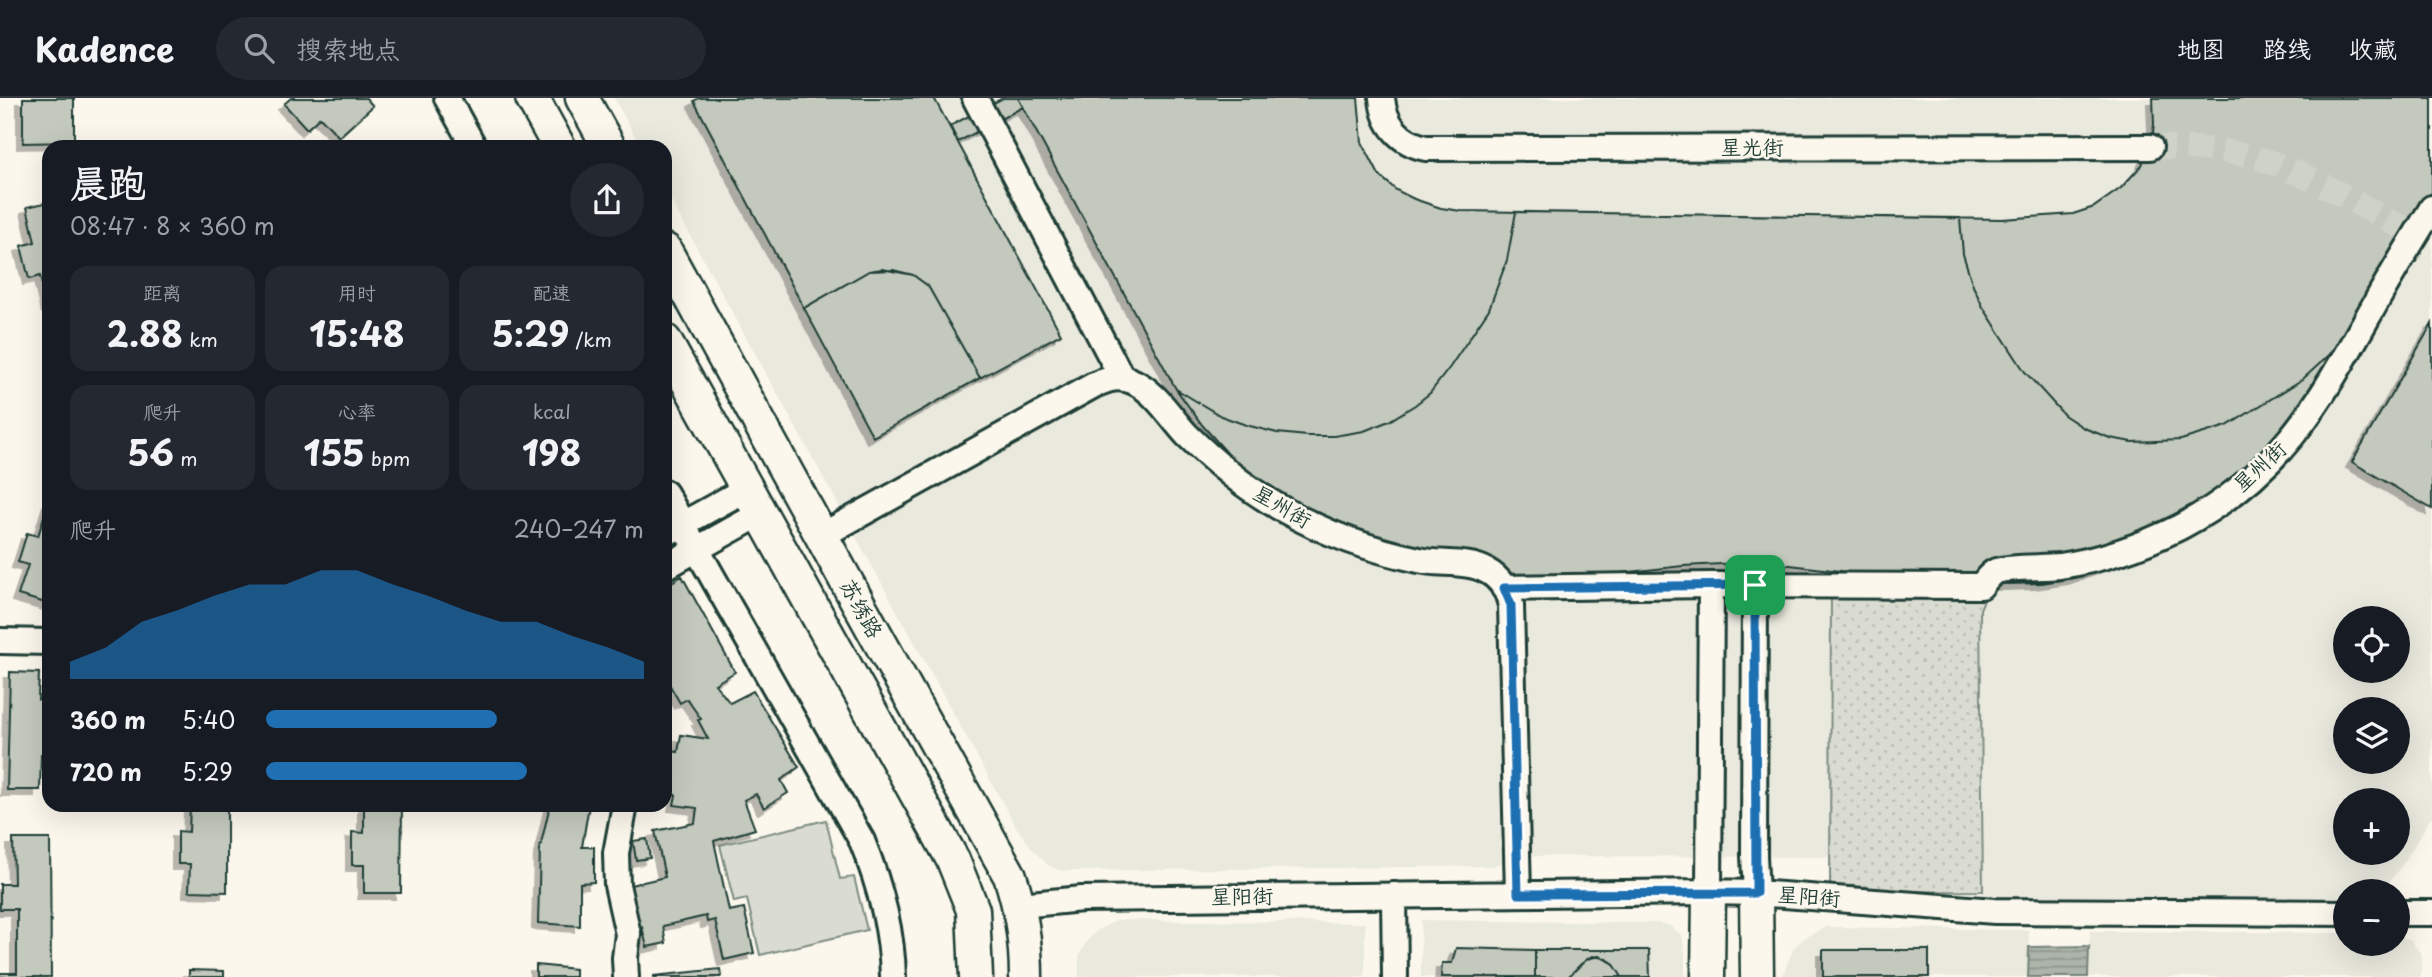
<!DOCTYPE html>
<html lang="zh">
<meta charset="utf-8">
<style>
:root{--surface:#171b24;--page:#242831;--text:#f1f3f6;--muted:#9ea1a6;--line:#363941;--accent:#1f6fb2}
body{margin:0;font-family:"Playpen Sans","LXGW WenKai TC",sans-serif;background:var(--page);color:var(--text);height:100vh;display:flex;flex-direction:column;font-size:26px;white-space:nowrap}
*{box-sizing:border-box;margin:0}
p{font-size:23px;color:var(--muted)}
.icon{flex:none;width:38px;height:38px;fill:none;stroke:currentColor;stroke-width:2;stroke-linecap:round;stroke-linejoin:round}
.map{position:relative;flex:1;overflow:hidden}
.details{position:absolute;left:42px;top:42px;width:630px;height:672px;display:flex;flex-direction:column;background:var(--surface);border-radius:21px;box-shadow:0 7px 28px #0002}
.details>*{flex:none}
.controls{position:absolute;left:2333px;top:508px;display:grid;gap:14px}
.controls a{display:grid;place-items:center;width:77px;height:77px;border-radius:50%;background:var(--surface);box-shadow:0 7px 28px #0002;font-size:35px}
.pin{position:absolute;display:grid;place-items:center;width:60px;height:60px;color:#fff;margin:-30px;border-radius:14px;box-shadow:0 4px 10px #0006}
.round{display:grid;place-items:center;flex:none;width:74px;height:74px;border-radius:37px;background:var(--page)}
.overview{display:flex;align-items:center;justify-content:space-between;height:119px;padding:0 28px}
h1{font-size:38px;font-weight:700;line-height:52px}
.stats{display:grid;grid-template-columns:repeat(3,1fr);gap:10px;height:119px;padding:7px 28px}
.stats div{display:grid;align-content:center;border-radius:18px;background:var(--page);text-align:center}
.stats b{font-size:35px;font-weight:700}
.stats small{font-size:19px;font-weight:400}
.stats p{font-size:19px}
.chart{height:196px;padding:14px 28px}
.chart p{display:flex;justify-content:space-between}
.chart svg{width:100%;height:126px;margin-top:7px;fill:var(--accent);opacity:.7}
ul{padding:0 28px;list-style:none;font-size:23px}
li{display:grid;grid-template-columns:112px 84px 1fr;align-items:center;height:52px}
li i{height:18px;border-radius:9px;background:var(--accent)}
header{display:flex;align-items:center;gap:42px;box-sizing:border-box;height:98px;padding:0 35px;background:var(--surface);border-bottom:2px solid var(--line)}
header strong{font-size:33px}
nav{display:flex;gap:38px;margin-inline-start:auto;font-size:24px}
.search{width:490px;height:63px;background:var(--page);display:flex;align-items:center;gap:18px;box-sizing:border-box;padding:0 24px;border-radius:38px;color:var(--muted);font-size:26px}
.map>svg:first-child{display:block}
</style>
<header>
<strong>Kadence</strong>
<div class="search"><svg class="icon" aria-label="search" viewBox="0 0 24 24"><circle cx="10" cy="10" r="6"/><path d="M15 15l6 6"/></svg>搜索地点</div>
<nav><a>地图</a><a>路线</a><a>收藏</a></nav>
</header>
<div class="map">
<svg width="2432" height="879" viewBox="0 0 2432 879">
<defs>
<pattern id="grass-dots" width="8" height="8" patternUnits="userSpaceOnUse" patternTransform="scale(1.75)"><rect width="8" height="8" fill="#dbdcd1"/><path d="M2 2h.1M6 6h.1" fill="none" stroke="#bcbeb4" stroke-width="1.8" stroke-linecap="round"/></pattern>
<pattern id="water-rules" width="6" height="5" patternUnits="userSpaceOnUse" patternTransform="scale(1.75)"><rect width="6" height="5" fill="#adb4aa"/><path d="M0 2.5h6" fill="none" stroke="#8c948b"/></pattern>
<filter id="shadow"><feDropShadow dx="-6" dy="6" stdDeviation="0" flood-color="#0004"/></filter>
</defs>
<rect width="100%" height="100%" fill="#fbf7ec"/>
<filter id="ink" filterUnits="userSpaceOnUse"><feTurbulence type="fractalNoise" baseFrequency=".0143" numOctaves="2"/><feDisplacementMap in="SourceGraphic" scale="14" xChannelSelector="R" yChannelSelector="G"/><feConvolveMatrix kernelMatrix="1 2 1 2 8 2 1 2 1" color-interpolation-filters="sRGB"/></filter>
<g filter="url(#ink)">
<!-- built -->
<path fill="#eae9de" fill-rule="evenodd" d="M614,0H2432V718L2401,769L2382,793H2345V814H1983L1982,793L1830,794L1829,759L1522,758L1492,768L1069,773L1058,772L1048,767L1034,753L1016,729L665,92V49H641ZM2345,520H2398V572H2345ZM2345,611H2398V663H2345ZM2345,702H2398V754H2345Z
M1117,822L1365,825V879H1079V859L1085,846L1096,833Z
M1421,822L1660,825L1670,828L1682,837L1685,854V879H1421Z
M1827,829L2029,832L2028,879H1782L1794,849L1807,838Z
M2090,833L2345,835V845H2398V838L2411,843L2422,857L2421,879H2088Z"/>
<!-- grass -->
<path fill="url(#grass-dots)" stroke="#7d8c82" stroke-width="2" d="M2002,487L1987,495L1980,511L1983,793L1830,794L1831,491Z"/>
<!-- garden -->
<path fill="#dbdcd1" stroke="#7d8c82" stroke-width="2" d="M826,722L840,781L854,779L867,832L760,857L747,801L734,804L720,747Z"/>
<!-- water -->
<path fill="url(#water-rules)" stroke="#74847b" stroke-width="2" d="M2089,848L2088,879H2028L2029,849Z"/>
<!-- building -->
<path fill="#c4c9be" stroke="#1f3d34" stroke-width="2" filter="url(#shadow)" d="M23,0H74V44L23,45Z
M291,0H366L373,8L339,39L320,19L307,31L284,6Z
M699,0H934L1061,236L980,280L928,188L913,177L893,172L869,173L804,210L694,3Z
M1003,0H1018L1023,9L958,44L950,28Z
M1018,0H1358L1362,44L1379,77L1396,92L1414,101L1441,110L1461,113L2002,121L2073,116L2094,109L2121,90L2142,67L2152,42L2154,26L2153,0H2432V94L2333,268L2265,365L2101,471L2074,480L2042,485L2010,486L1966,485L1891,479L1790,467L1741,465L1683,468L1593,478L1515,476L1461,471L1306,419L1238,367L1203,328L1176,291Z
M49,104V208H47L40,178L29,181L21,148L35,144L27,109Z
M1516,114L1960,120L1963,156L1973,188L1983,209L2025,274L2064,317L2084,330L2110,340L2132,344L2181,342L2227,328L2303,281L2350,238L2265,365L2101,471L2074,480L2042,485H1966L1891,479L1790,467L1741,465L1683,468L1593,478L1515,476L1461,471L1306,419L1238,367L1203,328L1176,291L1221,318L1246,327L1277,335L1307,338H1334L1364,333L1389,323L1415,307L1430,295L1450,269L1489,211L1507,162Z
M882,171L913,177L928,188L980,280L873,339L804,210L869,173Z
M2432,226V411L2352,364Z
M49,402V506L18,497L28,467L18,464L27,435L38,438Z
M682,478L735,574L715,586L730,605L753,593L799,669L781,682L788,695L764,710L756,696L744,702L755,731L714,743L729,813L744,810L754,855L724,862L715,822L707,824L706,818L663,828L666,845L647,849L642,829L635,830L626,788L665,779L655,733L695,725L697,710L674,707L676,697L666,696L671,653L678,654L681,637L708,641L698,622L701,621L687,601L680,605L665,579V488Z
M10,574L39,575L38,602H47L49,656H41L40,692H7Z
M190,707H227V794L189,793L190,766H178V733L189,734Z
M364,707H402L401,795H364V767H352V734L364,735Z
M550,707H589L582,749H594V784L580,785V828L538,825L540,750Z
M13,741H50L51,879H0V875H17V811H0V786H14Z
M647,741L650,760L636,762L633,743Z
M1456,850L1535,852V879H1441L1442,865H1452Z
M1535,852H1649L1650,879H1622L1613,865L1599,858L1587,861L1568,879H1535Z
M1823,852H1929V879H1823Z
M1592,858L1605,860L1613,865L1622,879H1568L1581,866Z
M536,867L575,871V879H536Z
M720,871L721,879H654V878Z
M189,872L224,873V879H189Z"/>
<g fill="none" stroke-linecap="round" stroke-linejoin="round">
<!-- minor-tunnel -->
<path stroke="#cfd2c7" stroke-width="24" stroke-dasharray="24 12" stroke-linecap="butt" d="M2150,49C2186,49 2226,51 2261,61C2310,76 2365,111 2411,134"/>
<!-- minor casing -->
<g stroke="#1f3d34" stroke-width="30">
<path id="minor" d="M447,0L474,49
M975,0L1122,280
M1382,0C1384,26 1400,45 1426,50L2150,49
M665,395L862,743C880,787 892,831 893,879
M665,436L746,391
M821,438L1094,287C1108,281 1119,277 1134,284C1156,294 1171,320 1187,337C1216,366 1248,392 1284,412C1326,436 1371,452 1419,462C1440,467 1468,462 1487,473C1500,480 1508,493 1511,507L1518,796
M665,469L760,416
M1755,487L1754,758L1756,795
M1504,490L1711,487L1981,488C1986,482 1989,476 1996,473C2012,468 2041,470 2060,468C2101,462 2142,448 2180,429C2283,375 2321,302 2375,206C2393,173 2413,142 2432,110
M0,543L49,544
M625,707L616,755L617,787L628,836L625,860L626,879
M1709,794L1711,487
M1394,797L1395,879
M1020,807L1082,801L1709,794L1756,795L1995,813L2345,815
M2398,815H2432"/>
</g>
<!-- major casing -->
<g stroke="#1f3d34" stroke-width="37">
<path id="major" d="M532,0L559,49
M582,0L609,49
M665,152L856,501L1010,778C1021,811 1026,844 1026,879
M665,243L953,762L973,812L976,879
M1756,795L1757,879
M1708,879L1709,794"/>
</g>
<!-- minor -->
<use href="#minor" stroke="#fbf7ec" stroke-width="24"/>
<!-- major -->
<use href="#major" stroke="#fbf7ec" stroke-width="32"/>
</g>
</g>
<g fill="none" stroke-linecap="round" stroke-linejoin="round" filter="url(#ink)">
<!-- route casing -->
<g stroke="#fff" stroke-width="14">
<path id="route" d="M1755,487L1756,795L1518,796L1511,507L1504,490Z"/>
</g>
<!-- route -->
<use href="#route" stroke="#1f6fb2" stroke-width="9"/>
</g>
<g text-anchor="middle" stroke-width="5" stroke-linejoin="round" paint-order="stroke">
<!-- street labels -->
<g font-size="21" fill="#1f3d34" stroke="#fbf7ec">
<text x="1752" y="57">星光街</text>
<text transform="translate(2260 369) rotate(-43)" y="7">星州街</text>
<text transform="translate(1282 409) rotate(30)" y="7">星州街</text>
<text transform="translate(861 511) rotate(61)" y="7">苏绣路</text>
<text transform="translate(1242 799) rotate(-1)" y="7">星阳街</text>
<text transform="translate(1809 799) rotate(4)" y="7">星阳街</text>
</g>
</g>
</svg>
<div class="controls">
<a><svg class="icon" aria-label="locate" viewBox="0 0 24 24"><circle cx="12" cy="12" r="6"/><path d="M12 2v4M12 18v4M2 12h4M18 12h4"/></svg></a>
<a><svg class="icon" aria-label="layers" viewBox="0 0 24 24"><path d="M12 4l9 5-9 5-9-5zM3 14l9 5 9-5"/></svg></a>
<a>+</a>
<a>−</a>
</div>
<div class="pin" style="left:1755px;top:487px;background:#1e9e55"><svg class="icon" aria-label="arrive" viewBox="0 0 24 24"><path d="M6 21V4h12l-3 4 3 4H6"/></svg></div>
<section class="details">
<div class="overview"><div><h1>晨跑</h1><p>08:47 · 8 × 360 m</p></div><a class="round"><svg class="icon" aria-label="share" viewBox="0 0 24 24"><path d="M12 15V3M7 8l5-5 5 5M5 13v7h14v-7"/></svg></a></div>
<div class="stats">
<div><p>距离</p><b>2.88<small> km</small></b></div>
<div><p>用时</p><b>15:48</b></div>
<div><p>配速</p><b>5:29<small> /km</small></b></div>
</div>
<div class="stats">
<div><p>爬升</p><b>56<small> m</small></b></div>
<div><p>心率</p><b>155<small> bpm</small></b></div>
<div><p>kcal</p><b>198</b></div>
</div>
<div class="chart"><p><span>爬升</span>240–247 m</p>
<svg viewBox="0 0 160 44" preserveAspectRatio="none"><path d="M0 44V38L10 33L20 24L30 20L40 15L50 11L60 11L70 6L80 6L90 11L100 15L110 20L120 24L130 24L140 29L150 33L160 38V44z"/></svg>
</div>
<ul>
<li><b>360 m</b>5:40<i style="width:61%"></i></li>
<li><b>720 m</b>5:29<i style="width:69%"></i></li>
</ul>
</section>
</div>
